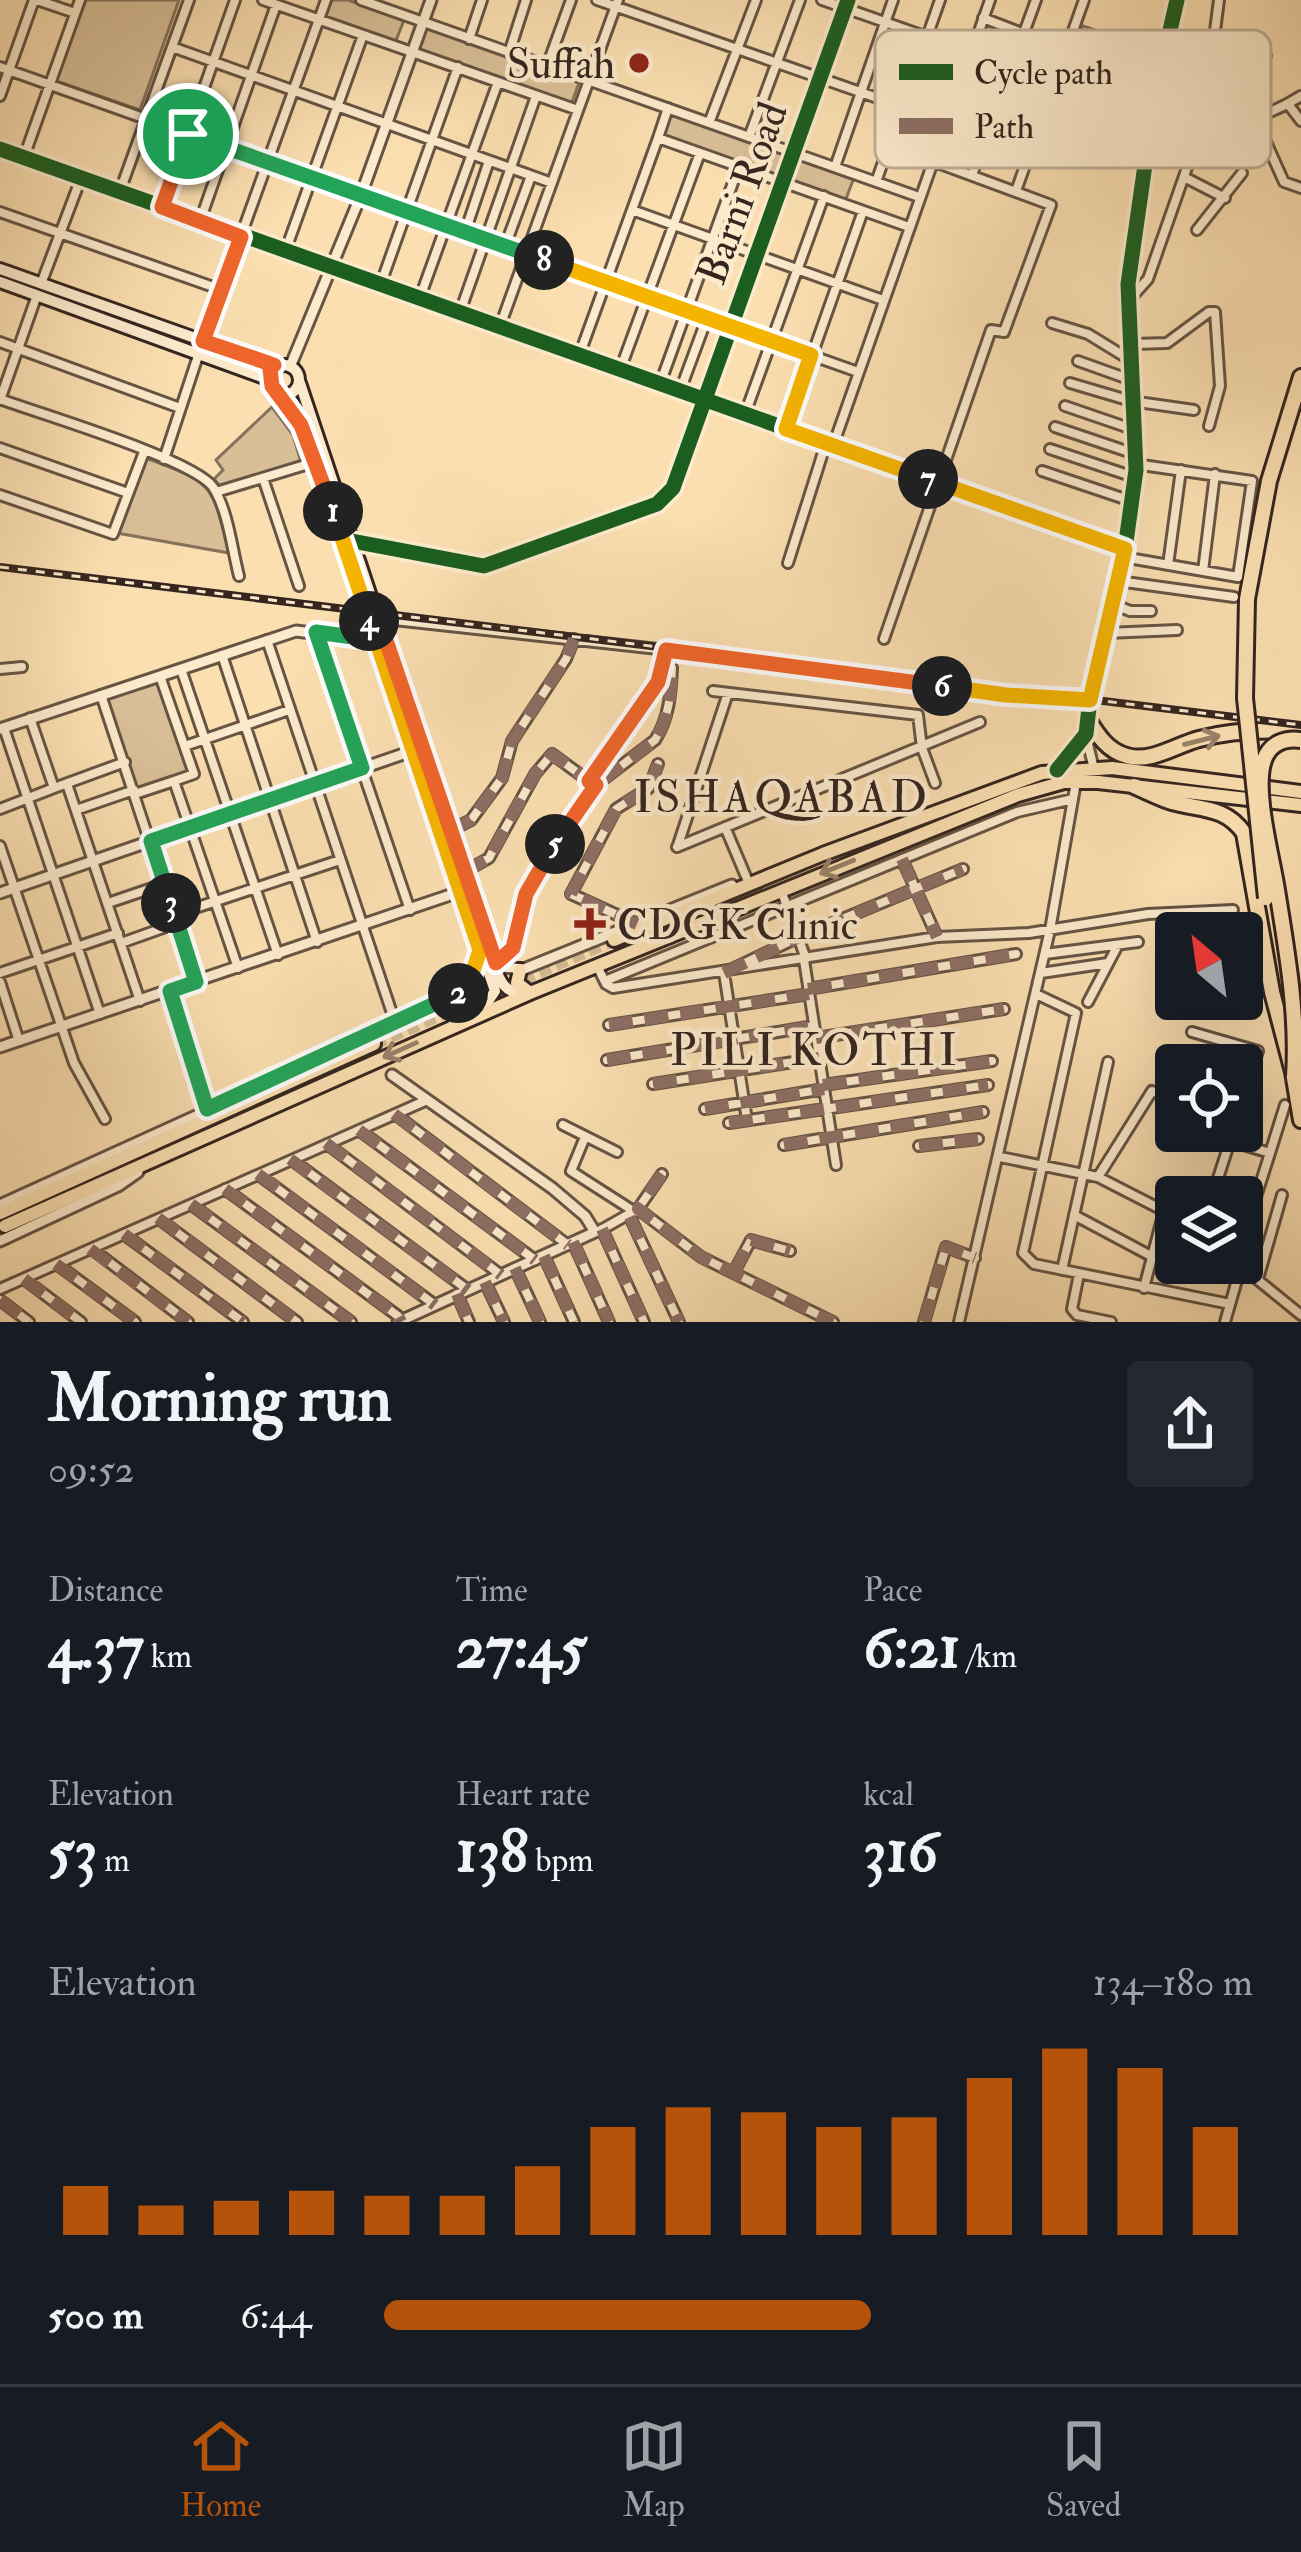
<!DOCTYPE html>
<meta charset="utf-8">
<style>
:root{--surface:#171b24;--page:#242831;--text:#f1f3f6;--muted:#9ea1a6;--line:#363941;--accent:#b45309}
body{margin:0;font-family:"IM FELL Double Pica",serif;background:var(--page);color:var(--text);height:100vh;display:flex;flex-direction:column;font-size:45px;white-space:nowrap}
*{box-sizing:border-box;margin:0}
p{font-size:39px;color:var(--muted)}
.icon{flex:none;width:66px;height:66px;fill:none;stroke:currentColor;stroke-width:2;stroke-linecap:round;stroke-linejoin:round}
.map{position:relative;height:1322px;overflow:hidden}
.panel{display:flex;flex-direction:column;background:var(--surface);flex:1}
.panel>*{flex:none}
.needle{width:78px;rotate:331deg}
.controls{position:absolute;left:1155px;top:912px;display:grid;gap:24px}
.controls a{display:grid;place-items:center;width:108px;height:108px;border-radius:12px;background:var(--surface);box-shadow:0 12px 48px #0002;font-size:60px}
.pin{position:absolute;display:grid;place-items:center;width:102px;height:102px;color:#fff;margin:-51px;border:6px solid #fff;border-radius:50%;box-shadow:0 3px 12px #0007}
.km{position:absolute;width:60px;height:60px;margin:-30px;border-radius:50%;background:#222;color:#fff;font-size:33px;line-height:60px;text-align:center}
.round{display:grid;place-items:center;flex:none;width:126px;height:126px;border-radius:12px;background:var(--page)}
.overview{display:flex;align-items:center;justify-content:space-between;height:204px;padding:0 48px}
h1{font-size:66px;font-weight:700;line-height:90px}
.metrics{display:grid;grid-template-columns:repeat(3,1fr);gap:18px;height:204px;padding:12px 48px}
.metrics div{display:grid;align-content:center}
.metrics b{font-size:60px;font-weight:700}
.metrics small{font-size:33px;font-weight:400}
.metrics p{font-size:33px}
.chart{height:336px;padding:24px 48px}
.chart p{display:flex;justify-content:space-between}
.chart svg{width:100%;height:216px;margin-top:12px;stroke:var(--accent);stroke-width:6}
ul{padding:0 48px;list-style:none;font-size:39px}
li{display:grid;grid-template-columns:192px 144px 1fr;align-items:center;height:90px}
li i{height:30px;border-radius:15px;background:var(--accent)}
.menu{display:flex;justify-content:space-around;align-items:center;height:168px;border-top:3px solid var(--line);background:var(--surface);font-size:33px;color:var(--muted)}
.menu a{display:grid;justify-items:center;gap:6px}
.menu .on{color:var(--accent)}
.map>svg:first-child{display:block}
</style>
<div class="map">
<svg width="1301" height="1322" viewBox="0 0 1301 1322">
<rect width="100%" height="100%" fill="#fbdfb1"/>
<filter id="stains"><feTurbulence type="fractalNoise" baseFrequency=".00167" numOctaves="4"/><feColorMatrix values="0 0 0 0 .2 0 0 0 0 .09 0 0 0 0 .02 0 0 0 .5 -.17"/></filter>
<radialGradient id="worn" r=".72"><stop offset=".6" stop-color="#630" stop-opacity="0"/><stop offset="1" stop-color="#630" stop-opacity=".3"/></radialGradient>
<!-- green -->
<path fill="#d9bf98" stroke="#86725c" stroke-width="3" d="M85,0H179L140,110L56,81Z
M331,0H348L404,20L395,43L324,18Z
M424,25L580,80L571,105L414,50Z
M1083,26L1154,49L1143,150L1051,116Z
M668,108L855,175L844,204L658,138Z
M272,407L293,435L301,462L221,488L214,479L223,470L216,460Z
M146,458C216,484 211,483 229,553L117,533Z
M160,676L194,774L135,794L100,696Z"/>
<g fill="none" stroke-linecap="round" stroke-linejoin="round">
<!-- trunk-tunnel -->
<path stroke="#d3ba94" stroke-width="12" stroke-dasharray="12 6" stroke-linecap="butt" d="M374,1044L614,940"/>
<!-- minor casing -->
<g stroke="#665444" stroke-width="14">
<path id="minor" d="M37,0L75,13
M263,0L578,110
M361,0L919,197
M597,0L946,122
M822,0L970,52
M983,18L1066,50
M1213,37L1248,45L1266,56
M469,39L482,0
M172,47L552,183
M509,53L526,0
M547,66L571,0
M0,67L858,372
M957,90L1148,155
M0,96L34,0
M1288,104L1301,121
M668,108L658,138L909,227
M1153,114C1211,125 1249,129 1301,96
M1230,121L1266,142L1284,182L1301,188
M709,123L756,0
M749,137L800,0
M0,149L1125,549
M24,157L80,0
M835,167L893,0
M972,175L1036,0
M1184,177L1225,198
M876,182L940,0
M120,191L189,0
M1016,191L1084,0
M162,207L235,0
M632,210L883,300
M0,212L222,290
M200,221L276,5
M1197,230L1242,173
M465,232L489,161
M505,246L531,176
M285,252L363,35
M41,284L81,178
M380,286L458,67
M1130,299L1148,279L1203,122L1219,0
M419,300L498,82
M459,315L536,96
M1052,323L1088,334L1132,361
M499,329L618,0
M203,341L326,0
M0,342L180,408
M1133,344L1167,343L1209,312H1215L1220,386L1209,426
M579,356L658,138
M1078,361L1131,380
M620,370L700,153
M1070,383L1131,401L1194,410
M660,384L739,166
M680,391L707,318
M0,399C40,414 193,459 213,487C228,510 232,549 239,576
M0,400L37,295
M1065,406L1132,429
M745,414L824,196
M1055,427L1135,454
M786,429L863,211
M833,446L990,0
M0,448L128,493
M1050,449L1134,477
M164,459L199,353
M1042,471L1131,501
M263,478L299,586
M216,492L315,462
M0,495L113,534L144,452
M1123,557L1238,577L1252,481L1135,464
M788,563L826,443
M1168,565L1181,470
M1203,571L1215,474
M1118,581L1234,597
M1113,604L1130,611H1151
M376,618L804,665L1006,695L1090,699
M1106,633L1177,630
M316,634L410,910
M884,639L991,330L1004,332L1051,205L932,161
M267,640L396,1025
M222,655L317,942
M0,669L22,667
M181,669L278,955
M160,676L194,774L174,781
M713,691L918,715L922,748L935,783
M101,695L196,982
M30,718L54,788L125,762
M4,728L100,1014
M1086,736L1094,769
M185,746L289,710
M1057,770L1086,734L1090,699L1125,549L1136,470L1128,284L1155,95L1177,0
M590,781L658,683L666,650
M67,784L140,1001
M135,794L174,781L238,968
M0,809L54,788
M76,810L134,790
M725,827L747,879
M450,831L471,820L502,778L512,741L566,659L574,639
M678,845L728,693
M0,846L74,1063L105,1119
M677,847L980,722
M902,859L937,937
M464,872L489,858L535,774L552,754L589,781
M781,890L806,959
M108,903L164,884
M174,915L340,860
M635,923L571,894L616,809L649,788L658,764
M121,943L177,923
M1045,954L1138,942
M804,960L836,1165
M496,963L513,948L525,894L563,830L596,785L655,740C669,719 671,693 672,668L662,666
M597,966L606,984L613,988L937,937L1029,933L1148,914L1233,910
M0,973L118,933
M1041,973L1108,963
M605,981L1017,812L1073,799
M0,982L19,1041
M808,989L1016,954
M170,991L207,1109
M1036,994L1076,1013L1023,1253L1034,1264L1230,1304
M1088,1002L1118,945
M609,1025L809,994
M1192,1032L1258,1051L1242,1102
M816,1038L1004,1009
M607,1060L814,1026
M653,1084L819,1058
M823,1085L992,1061
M705,1109L824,1089
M396,1115L568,1245
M747,1120L724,973L799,937L963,869
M729,1123L988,1085
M563,1125L617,1152
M359,1130L535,1260
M585,1137L571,1171L635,1212
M327,1144L501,1275
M784,1145L983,1112
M919,1146L978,1139
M1270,1153L1285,1105
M1000,1157L1098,1177L1176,1217
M292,1160L468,1290
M259,1175L435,1305
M1098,1177L1152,1091L1176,1100
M225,1189L398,1316L401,1322
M1212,1197L1230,1141L1270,1153L1242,1241
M192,1205L351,1322
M638,1209L701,1257L833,1322
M1074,1215L1151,1256
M630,1217L679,1322
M159,1219L297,1322
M602,1229L644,1322
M599,1231L638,1209L662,1174
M125,1235L243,1322
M573,1242L609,1322
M92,1249L188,1322
M544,1256L574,1322
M1237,1263L1301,1315
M58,1265L135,1322
M515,1268L540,1322
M1062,1270L1108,1062
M734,1272L751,1240L790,1251
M1079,1274L1072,1309L1077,1315L1111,1322
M24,1279L81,1322
M1258,1279L1282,1195
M485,1282L504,1322
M1144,1288L1164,1211
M0,1289L427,1100
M457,1294L469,1322
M0,1300L29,1322
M924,1322L946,1247L975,1258
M959,1322L1050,930L1076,782
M1225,1322L1241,1266"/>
</g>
<!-- tertiary casing -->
<g stroke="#665444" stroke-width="15">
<path id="tertiary" d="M290,367L361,195L431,0
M349,542L484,566L657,504L673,488L848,0
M0,729L296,631L375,641
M0,893L412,751
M493,959L502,967L524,969L732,885
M0,1047L459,892
M392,1075L552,1188L585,1216L595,1232L398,1322
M0,1205L449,1001L470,979L480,950
M0,1241L118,1186L138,1172"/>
</g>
<!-- secondary casing -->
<g stroke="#34251f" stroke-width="16">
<path id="secondary" d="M0,269L274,366
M0,282L270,380
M269 380a15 15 0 1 1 30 0a15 15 0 1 1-30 0Z
M300,383L490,954C499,977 500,992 525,995
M275,390L291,408L315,462L495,991L480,1013"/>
</g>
<!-- trunk casing -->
<g stroke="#34251f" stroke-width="18">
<path id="trunk" d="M614,940L823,854L1042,773L1112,768L1301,792
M520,970L517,983L530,993
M449,1001L459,1012L454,1026
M0,1213L374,1044
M5,1226L530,993L1018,795L1064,782H1098L1301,805"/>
</g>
<!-- motorway casing -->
<g stroke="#34251f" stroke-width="20">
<path id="motorway" d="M1245,698L1247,599L1269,481L1301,377
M1087,718C1097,734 1107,751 1127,756C1151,763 1176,745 1199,739C1233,730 1266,729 1301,732
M1134,786C1146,791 1159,798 1172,802C1201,810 1225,806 1244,833L1272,992L1293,1072
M1292,1066L1301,1120"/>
</g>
<!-- minor -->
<use href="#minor" stroke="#fceacc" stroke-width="8"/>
<!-- tertiary -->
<use href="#tertiary" stroke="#fceacc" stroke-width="9"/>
<!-- secondary -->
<use href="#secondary" stroke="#fceacc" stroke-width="10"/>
<!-- trunk -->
<use href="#trunk" stroke="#fbdfb1" stroke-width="12"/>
<!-- motorway -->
<use href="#motorway" stroke="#fbdfb1" stroke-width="14"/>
<!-- rail casing -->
<g stroke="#34251f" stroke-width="8">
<path id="rail" d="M0,567L1301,725"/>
</g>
<!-- rail -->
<use href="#rail" stroke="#fceacc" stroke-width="3" stroke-dasharray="9" stroke-linecap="butt"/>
<!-- motorway-bridge casing -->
<g stroke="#34251f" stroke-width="20" stroke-linecap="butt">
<path id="motorway-bridge" d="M1245,698L1266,898
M1294,1077C1298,1014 1287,952 1277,890C1272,857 1253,790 1264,760C1270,743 1285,738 1301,740"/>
</g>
<!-- motorway-bridge -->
<use href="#motorway-bridge" stroke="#fbdfb1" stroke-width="14"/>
<!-- quiet -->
<path stroke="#8d6e63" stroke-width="12" stroke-dasharray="24 12" stroke-linecap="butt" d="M591,782L658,683L666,650
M450,831L471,820L502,778L512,741L566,659L574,639
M902,859L937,937
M464,872L489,858L535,774L552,754L589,781
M637,924L571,894L616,809L649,788L658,764
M496,963L513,948L525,894L563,830L596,785L655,740C669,719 671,693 672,668L662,666
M724,973L799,937L963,869
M808,989L1016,954
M609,1025L809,994
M816,1038L1004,1009
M607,1060L814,1026
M653,1084L819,1058
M823,1085L992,1061
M705,1109L824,1089
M394,1114L568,1245
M729,1123L988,1085
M359,1130L535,1260
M326,1143L501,1275
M784,1145L983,1112
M919,1146L978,1139
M290,1159L468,1290
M258,1174L435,1305
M662,1174L638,1209L701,1257L833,1322
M225,1189L398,1316L401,1322
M191,1204L351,1322
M630,1217L679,1322
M158,1218L297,1322
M602,1229L644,1322
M124,1234L243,1322
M573,1242L609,1322
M90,1249L188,1322
M544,1256L574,1322
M56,1264L135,1322
M515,1268L540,1322
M734,1272L751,1240L790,1251
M24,1279L81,1322
M485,1282L504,1322
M457,1294L469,1322
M0,1300L29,1322
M924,1322L946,1247L975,1258"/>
<!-- cycleway casing -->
<g stroke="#fceacc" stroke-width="22">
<path id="cycleway" d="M0,149L1125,549
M344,544L352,541L484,566L657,504L673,488L848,0
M1057,770L1086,734L1090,699L1125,549L1136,470L1128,284L1155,95L1177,0"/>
</g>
<!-- cycleway -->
<use href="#cycleway" stroke="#1b5e20" stroke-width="15"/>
</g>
<!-- one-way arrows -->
<defs><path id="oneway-shaft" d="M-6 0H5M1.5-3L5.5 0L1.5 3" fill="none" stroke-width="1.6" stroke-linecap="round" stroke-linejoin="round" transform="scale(3)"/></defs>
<g stroke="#988268">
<use href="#oneway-shaft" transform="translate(1202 740) rotate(-14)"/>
<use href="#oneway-shaft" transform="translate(837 867) rotate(158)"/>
<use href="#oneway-shaft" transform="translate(400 1050) rotate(156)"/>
</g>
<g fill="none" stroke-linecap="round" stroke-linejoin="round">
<!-- split-1 casing -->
<g stroke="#fff" stroke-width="24">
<path id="split-1" d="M188,134L162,207L241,237L203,341L274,365L270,369L272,386L301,425L333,511"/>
</g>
<!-- split-2 casing -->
<g stroke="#fff" stroke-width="24">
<path id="split-2" d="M333,511L480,950L470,980L458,993"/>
</g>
<!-- split-3 casing -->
<g stroke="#fff" stroke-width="24">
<path id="split-3" d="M171,903L196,982L170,991L207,1109L458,993"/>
</g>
<!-- split-4 casing -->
<g stroke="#fff" stroke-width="24">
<path id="split-4" d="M171,903L151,841L362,768L316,632L375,640L369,621"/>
</g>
<!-- split-5 casing -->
<g stroke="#fff" stroke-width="24">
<path id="split-5" d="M369,621L378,617L496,963L513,948L526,894L555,844"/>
</g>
<!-- split-6 casing -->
<g stroke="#fff" stroke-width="24">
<path id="split-6" d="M555,844L596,785L589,781L658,682L666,650L942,686"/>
</g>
<!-- split-7 casing -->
<g stroke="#fff" stroke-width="24">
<path id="split-7" d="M928,479L1125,549L1090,700L1006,695L942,686"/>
</g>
<!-- split-8 casing -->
<g stroke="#fff" stroke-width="24">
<path id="split-8" d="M544,260L811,355L786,429L928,479"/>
</g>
<!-- split-9 casing -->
<g stroke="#fff" stroke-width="24">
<path id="split-9" d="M188,134L544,260"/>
</g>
<!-- split-1 -->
<use href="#split-1" stroke="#f0652b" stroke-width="15"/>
<!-- split-2 -->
<use href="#split-2" stroke="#f5b400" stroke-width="15"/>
<!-- split-3 -->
<use href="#split-3" stroke="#22a559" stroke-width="15"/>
<!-- split-4 -->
<use href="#split-4" stroke="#22a559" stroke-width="15"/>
<!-- split-5 -->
<use href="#split-5" stroke="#f0652b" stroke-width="15"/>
<!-- split-6 -->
<use href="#split-6" stroke="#f0652b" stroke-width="15"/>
<!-- split-7 -->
<use href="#split-7" stroke="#f5b400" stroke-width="15"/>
<!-- split-8 -->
<use href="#split-8" stroke="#f5b400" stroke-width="15"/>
<!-- split-9 -->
<use href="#split-9" stroke="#22a559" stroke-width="15"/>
</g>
<!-- markers -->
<g fill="#8f2418" stroke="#fceacc" stroke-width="4.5">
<circle cx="639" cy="63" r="12"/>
<path d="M584 906h12v12h12v12h-12v12h-12v-12h-12v-12h12z"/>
</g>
<g text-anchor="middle" stroke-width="9" stroke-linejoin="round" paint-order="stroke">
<!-- poi labels -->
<g font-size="42" fill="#34251f" stroke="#fceacc" text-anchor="end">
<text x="615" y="78">Suffah</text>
<text x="617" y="939" text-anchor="start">CDGK Clinic</text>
</g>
<!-- street labels -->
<g font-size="42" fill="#34251f" stroke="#fceacc">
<text transform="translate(741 193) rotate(-70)" y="15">Barni Road</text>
</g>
<!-- neighbourhood labels -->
<g font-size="45" letter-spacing="3" fill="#34251f" stroke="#fceacc">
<text x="782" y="812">ISHAQABAD</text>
<text x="815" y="1065">PILI KOTHI</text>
</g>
</g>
<!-- legend -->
<rect x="875" y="30" width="396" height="138" rx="18" fill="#fceacc" stroke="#c0af98" stroke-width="3"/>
<rect x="899" y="64" width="54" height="16" fill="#1b5e20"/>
<rect x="899" y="118" width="54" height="16" fill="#8d6e63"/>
<g font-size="33" fill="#34251f">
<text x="974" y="84">Cycle path</text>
<text x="974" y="138">Path</text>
</g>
<rect width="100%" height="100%" filter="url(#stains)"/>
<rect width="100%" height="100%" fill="url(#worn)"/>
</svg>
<div class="controls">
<a><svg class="needle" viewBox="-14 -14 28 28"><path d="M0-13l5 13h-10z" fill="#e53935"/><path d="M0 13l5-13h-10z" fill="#9ea1a6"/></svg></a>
<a><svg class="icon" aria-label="locate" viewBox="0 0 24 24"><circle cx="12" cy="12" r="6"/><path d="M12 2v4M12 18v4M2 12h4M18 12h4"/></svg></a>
<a><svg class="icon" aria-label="layers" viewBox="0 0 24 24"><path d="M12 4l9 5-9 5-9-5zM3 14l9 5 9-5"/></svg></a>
</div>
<div class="pin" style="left:188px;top:134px;background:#1e9e55"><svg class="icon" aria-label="arrive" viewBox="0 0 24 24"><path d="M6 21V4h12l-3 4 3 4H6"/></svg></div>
<b class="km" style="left:333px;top:511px">1</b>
<b class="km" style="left:458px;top:993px">2</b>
<b class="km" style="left:171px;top:903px">3</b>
<b class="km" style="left:369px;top:621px">4</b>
<b class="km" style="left:555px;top:844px">5</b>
<b class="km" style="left:942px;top:686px">6</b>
<b class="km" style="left:928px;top:479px">7</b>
<b class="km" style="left:544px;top:260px">8</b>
</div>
<section class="panel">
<div class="overview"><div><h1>Morning run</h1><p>09:52</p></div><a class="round"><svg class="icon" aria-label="share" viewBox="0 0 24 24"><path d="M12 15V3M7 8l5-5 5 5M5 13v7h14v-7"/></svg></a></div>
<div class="metrics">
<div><p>Distance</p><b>4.37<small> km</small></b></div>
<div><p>Time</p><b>27:45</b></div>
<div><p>Pace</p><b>6:21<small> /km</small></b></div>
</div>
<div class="metrics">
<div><p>Elevation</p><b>53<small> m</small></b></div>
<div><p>Heart rate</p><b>138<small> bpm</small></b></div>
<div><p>kcal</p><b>316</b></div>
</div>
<div class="chart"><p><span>Elevation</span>134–180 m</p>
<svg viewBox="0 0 160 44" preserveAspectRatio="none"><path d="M5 44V34M15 44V38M25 44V37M35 44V35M45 44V36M55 44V36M65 44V30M75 44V22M85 44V18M95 44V19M105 44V22M115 44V20M125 44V12M135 44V6M145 44V10M155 44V22"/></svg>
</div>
<ul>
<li><b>500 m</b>6:44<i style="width:56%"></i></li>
</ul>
</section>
<nav class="menu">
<a class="on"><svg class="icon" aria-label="home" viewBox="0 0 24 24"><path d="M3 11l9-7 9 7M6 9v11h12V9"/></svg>Home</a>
<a><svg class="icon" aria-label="map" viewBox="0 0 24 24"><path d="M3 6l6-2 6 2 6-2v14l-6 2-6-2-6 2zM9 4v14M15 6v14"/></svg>Map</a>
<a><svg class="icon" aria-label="saved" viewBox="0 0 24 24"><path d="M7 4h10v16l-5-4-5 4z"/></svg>Saved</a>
</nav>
